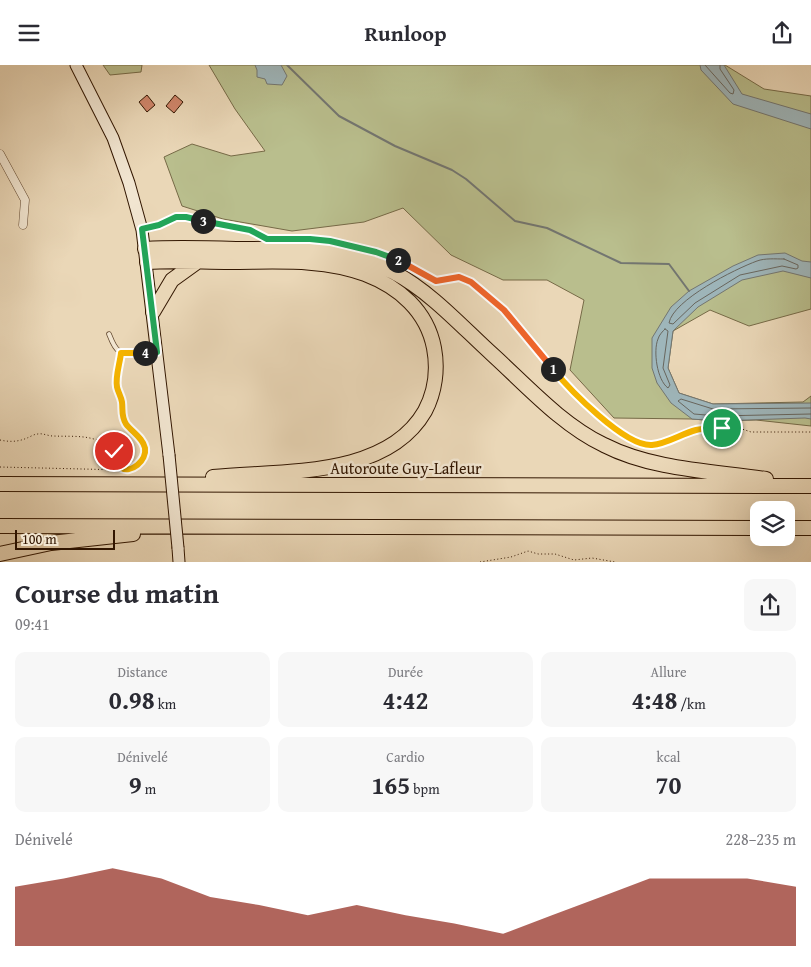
<!DOCTYPE html>
<html lang="fr">
<meta charset="utf-8">
<style>
:root{--surface:#fff;--page:#f7f7f7;--text:#2b2b33;--muted:#7c7c81;--accent:#8f2418}
body{margin:0;font-family:"Gentium Book Plus",serif;background:var(--page);color:var(--text);height:100vh;display:flex;flex-direction:column;font-size:19px;white-space:nowrap}
*{box-sizing:border-box;margin:0}
p{font-size:16px;color:var(--muted)}
.icon{flex:none;width:28px;height:28px;fill:none;stroke:currentColor;stroke-width:2;stroke-linecap:round;stroke-linejoin:round}
.map{position:relative;height:497px;overflow:hidden}
.sheet{display:flex;flex-direction:column;background:var(--surface);flex:1}
.sheet>*{flex:none}
.tools{position:absolute;left:750px;top:436px;display:grid;gap:10px}
.tools a{display:grid;place-items:center;width:45px;height:45px;border-radius:10px;background:var(--surface);box-shadow:0 5px 20px #0002;font-size:25px}
.scale{position:absolute;left:15px;bottom:12px;width:100px;box-sizing:border-box;padding-left:5px;border:2px solid #321601;border-top:0;font-size:14px;line-height:18px;white-space:nowrap;color:#321601;-webkit-text-stroke:4px #f1e5d0;paint-order:stroke}
.pin{position:absolute;display:grid;place-items:center;width:42px;height:42px;color:#fff;margin:-21px;border:2px solid #fff;border-radius:50%;box-shadow:0 1px 5px #0007}
.km{position:absolute;width:25px;height:25px;margin:-12px;border-radius:50%;background:#222;color:#fff;font-size:14px;line-height:25px;text-align:center}
.round{display:grid;place-items:center;flex:none;width:52px;height:52px;border-radius:10px;background:var(--page)}
.overview{display:flex;align-items:center;justify-content:space-between;height:85px;padding:0 15px}
h1{font-size:28px;font-weight:700;line-height:38px}
.metrics{display:grid;grid-template-columns:repeat(3,1fr);gap:8px;height:85px;padding:5px 15px}
.metrics div{display:grid;align-content:center;border-radius:10px;background:var(--page);text-align:center}
.metrics b{font-size:25px;font-weight:700}
.metrics small{font-size:14px;font-weight:400}
.metrics p{font-size:14px}
.chart{height:140px;padding:10px 15px}
.chart p{display:flex;justify-content:space-between}
.chart svg{width:100%;height:90px;margin-top:5px;fill:var(--accent);opacity:.7}
header{display:flex;justify-content:space-between;align-items:center;height:65px;padding:0 15px;background:var(--surface);font-size:22px;font-weight:700}
.map>svg:first-child{display:block}
</style>
<header><svg class="icon" aria-label="menu" viewBox="0 0 24 24"><path d="M4 6h16M4 12h16M4 18h16"/></svg>Runloop<svg class="icon" aria-label="share" viewBox="0 0 24 24"><path d="M12 15V3M7 8l5-5 5 5M5 13v7h14v-7"/></svg></header>
<div class="map">
<svg width="811" height="497" viewBox="0 0 811 497">
<rect width="100%" height="100%" fill="#ead7b7"/>
<filter id="stains"><feTurbulence type="fractalNoise" baseFrequency=".004" numOctaves="4"/><feColorMatrix values="0 0 0 0 .2 0 0 0 0 .09 0 0 0 0 .02 0 0 0 .5 -.17"/></filter>
<radialGradient id="worn" r=".72"><stop offset=".6" stop-color="#630" stop-opacity="0"/><stop offset="1" stop-color="#630" stop-opacity=".3"/></radialGradient>
<!-- green -->
<path fill="#b9be8d" stroke="#766a47" d="M103,0H142L141,7L110,10Z
M209,0H725L764,24L811,31V244L749,261L710,245L673,266L668,303L679,328L713,339L803,337L811,331V361L756,355L718,356L692,354L614,353L570,305L584,235L547,215H503L451,190L403,143L364,157L292,166L223,154L182,141L164,92L192,79L231,91L265,86L235,44Z"/>
<!-- water -->
<path fill="#9eb6bb" stroke="#737671" d="M255,0H281L287,11L282,20L267,19L265,14L257,12V5Z
M700,0H724L742,29L811,49V64L733,39L701,5Z
M785,188L802,196L811,197V213L783,206L742,215L698,242L673,266L668,303L679,328L713,339L811,338V354L805,353L718,356L692,354L671,338L657,318L652,303V273L671,242L689,226L733,201L758,190Z"/>
<g fill="none" stroke-linecap="round" stroke-linejoin="round">
<!-- shore -->
<path stroke="#68665e" stroke-width="1" d="M705,0L730,28L733,29L734,25L720,4V0
M784,194L798,200V203L796,204L782,201L740,210L695,238L673,259L669,258C673,235 735,204 757,196C765,193 775,194 784,194Z
M665,264L668,266L663,303L670,320L668,323C657,315 653,286 658,274C659,270 663,266 665,264Z
M811,343L713,344L681,334L678,336L694,349L718,351L811,349"/>
<!-- stream -->
<path stroke="#737671" stroke-width="2" d="M287,0L339,51L395,81L452,105L466,114L515,156L547,163L621,198L669,199L689,226"/>
</g>
<!-- building -->
<path fill="#d0866b" stroke="#321601" d="M147,30L155,40L147,47L139,37Z
M175,30L183,37L174,48L166,41Z"/>
<g fill="none" stroke-linecap="round" stroke-linejoin="round">
<!-- lane casing -->
<g stroke="#60462e" stroke-width="5.5">
<path id="lane" d="M109,269C111,274 114,283 119,286C128,292 145,288 155,287"/>
</g>
<!-- street casing -->
<g stroke="#60462e" stroke-width="9">
<path id="street" d="M0,89L25,135L23,160"/>
</g>
<!-- secondary casing -->
<g stroke="#321601" stroke-width="13">
<path id="secondary" d="M76,0L113,73L129,118L142,165L169,390
M178,483L179,497"/>
</g>
<!-- highway casing -->
<g stroke="#321601" stroke-width="16">
<path id="highway" d="M145,184C175,182 206,183 236,184C290,184 345,180 395,208C432,228 462,262 493,290C527,321 562,360 604,380C653,405 712,406 766,414
M147,197C174,195 202,197 230,197C275,197 322,193 365,209C399,222 427,246 434,283C438,304 435,327 425,346C386,414 281,405 213,412
M153,247L172,215L197,197
M0,419L811,421
M0,461L759,463
M786,463H811
M0,489L51,478L133,469"/>
</g>
<!-- path -->
<path stroke="#321601" stroke-width="1" stroke-dasharray="1 2.5" stroke-linecap="butt" d="M150,162L172,153L186,152L250,165L265,173
M304,174L338,177
M373,186L404,198L433,215L439,216L454,213H463L477,221L504,245L566,321L580,335L607,357L639,377L647,380H656L697,365L733,361L751,367H811
M0,375C9,377 18,377 27,373C30,372 34,369 38,369C43,368 48,371 53,371C75,372 97,368 115,387C120,392 117,399 123,404C133,405 147,395 145,383C143,373 131,367 126,358C122,352 123,347 122,340C122,333 117,328 117,321C116,312 119,302 120,294
M0,402L124,405
M480,497L511,492L528,486L538,489H555L574,495L592,493L615,497"/>
<!-- lane -->
<use href="#lane" stroke="#f1e5d0" stroke-width="4"/>
<!-- street -->
<use href="#street" stroke="#f1e5d0" stroke-width="8"/>
<!-- secondary -->
<use href="#secondary" stroke="#f1e5d0" stroke-width="11"/>
<!-- highway -->
<use href="#highway" stroke="#ead7b7" stroke-width="14"/>
<!-- secondary-bridge casing -->
<g stroke="#321601" stroke-width="13" stroke-linecap="butt">
<path id="secondary-bridge" d="M169,390L178,483"/>
</g>
<!-- secondary-bridge -->
<use href="#secondary-bridge" stroke="#f1e5d0" stroke-width="11"/>
</g>
<g fill="none" stroke-linecap="round" stroke-linejoin="round">
<!-- split-1 casing -->
<g stroke="#fff" stroke-width="10">
<path id="split-1" d="M553,304C569,324 625,382 652,380C667,379 681,369 696,365C705,363 714,364 722,363"/>
</g>
<!-- split-2 casing -->
<g stroke="#fff" stroke-width="10">
<path id="split-2" d="M398,195L436,216L459,212L471,217L504,245L553,304"/>
</g>
<!-- split-3 casing -->
<g stroke="#fff" stroke-width="10">
<path id="split-3" d="M203,156L250,165L267,174H310L330,176L376,187L398,195"/>
</g>
<!-- split-4 casing -->
<g stroke="#fff" stroke-width="10">
<path id="split-4" d="M145,288L157,287L142,164L159,160L176,152H186L203,156"/>
</g>
<!-- split-5 casing -->
<g stroke="#fff" stroke-width="10">
<path id="split-5" d="M114,386L117,389L120,402C131,410 147,395 145,383C143,373 132,367 126,359C121,351 123,345 122,337C121,331 118,327 117,322C115,312 120,298 121,288H145"/>
</g>
<!-- split-1 -->
<use href="#split-1" stroke="#f5b400" stroke-width="6"/>
<!-- split-2 -->
<use href="#split-2" stroke="#f0652b" stroke-width="6"/>
<!-- split-3 -->
<use href="#split-3" stroke="#22a559" stroke-width="6"/>
<!-- split-4 -->
<use href="#split-4" stroke="#22a559" stroke-width="6"/>
<!-- split-5 -->
<use href="#split-5" stroke="#f5b400" stroke-width="6"/>
</g>
<g text-anchor="middle" stroke-width="5" stroke-linejoin="round" paint-order="stroke">
<!-- street labels -->
<g font-size="16" fill="#321601" stroke="#f1e5d0">
<text x="406" y="409">Autoroute Guy-Lafleur</text>
</g>
</g>
<rect width="100%" height="100%" filter="url(#stains)"/>
<rect width="100%" height="100%" fill="url(#worn)"/>
</svg>
<div class="tools">
<a><svg class="icon" aria-label="layers" viewBox="0 0 24 24"><path d="M12 4l9 5-9 5-9-5zM3 14l9 5 9-5"/></svg></a>
</div>
<div class="scale">100 m</div>
<div class="pin" style="left:722px;top:363px;background:#1e9e55"><svg class="icon" aria-label="arrive" viewBox="0 0 24 24"><path d="M6 21V4h12l-3 4 3 4H6"/></svg></div>
<div class="pin" style="left:114px;top:386px;background:#d93025"><svg class="icon" aria-label="check" viewBox="0 0 24 24"><path d="M5 12l5 5 9-10"/></svg></div>
<b class="km" style="left:553px;top:304px">1</b>
<b class="km" style="left:398px;top:195px">2</b>
<b class="km" style="left:203px;top:156px">3</b>
<b class="km" style="left:145px;top:288px">4</b>
</div>
<section class="sheet">
<div class="overview"><div><h1>Course du matin</h1><p>09:41</p></div><a class="round"><svg class="icon" aria-label="share" viewBox="0 0 24 24"><path d="M12 15V3M7 8l5-5 5 5M5 13v7h14v-7"/></svg></a></div>
<div class="metrics">
<div><p>Distance</p><b>0.98<small> km</small></b></div>
<div><p>Durée</p><b>4:42</b></div>
<div><p>Allure</p><b>4:48<small> /km</small></b></div>
</div>
<div class="metrics">
<div><p>Dénivelé</p><b>9<small> m</small></b></div>
<div><p>Cardio</p><b>165<small> bpm</small></b></div>
<div><p>kcal</p><b>70</b></div>
</div>
<div class="chart"><p><span>Dénivelé</span>228–235 m</p>
<svg viewBox="0 0 160 44" preserveAspectRatio="none"><path d="M0 44V15L10 11L20 6L30 11L40 20L50 24L60 29L70 24L80 29L90 33L100 38L110 29L120 20L130 11L140 11L150 11L160 15V44z"/></svg>
</div>
</section>
